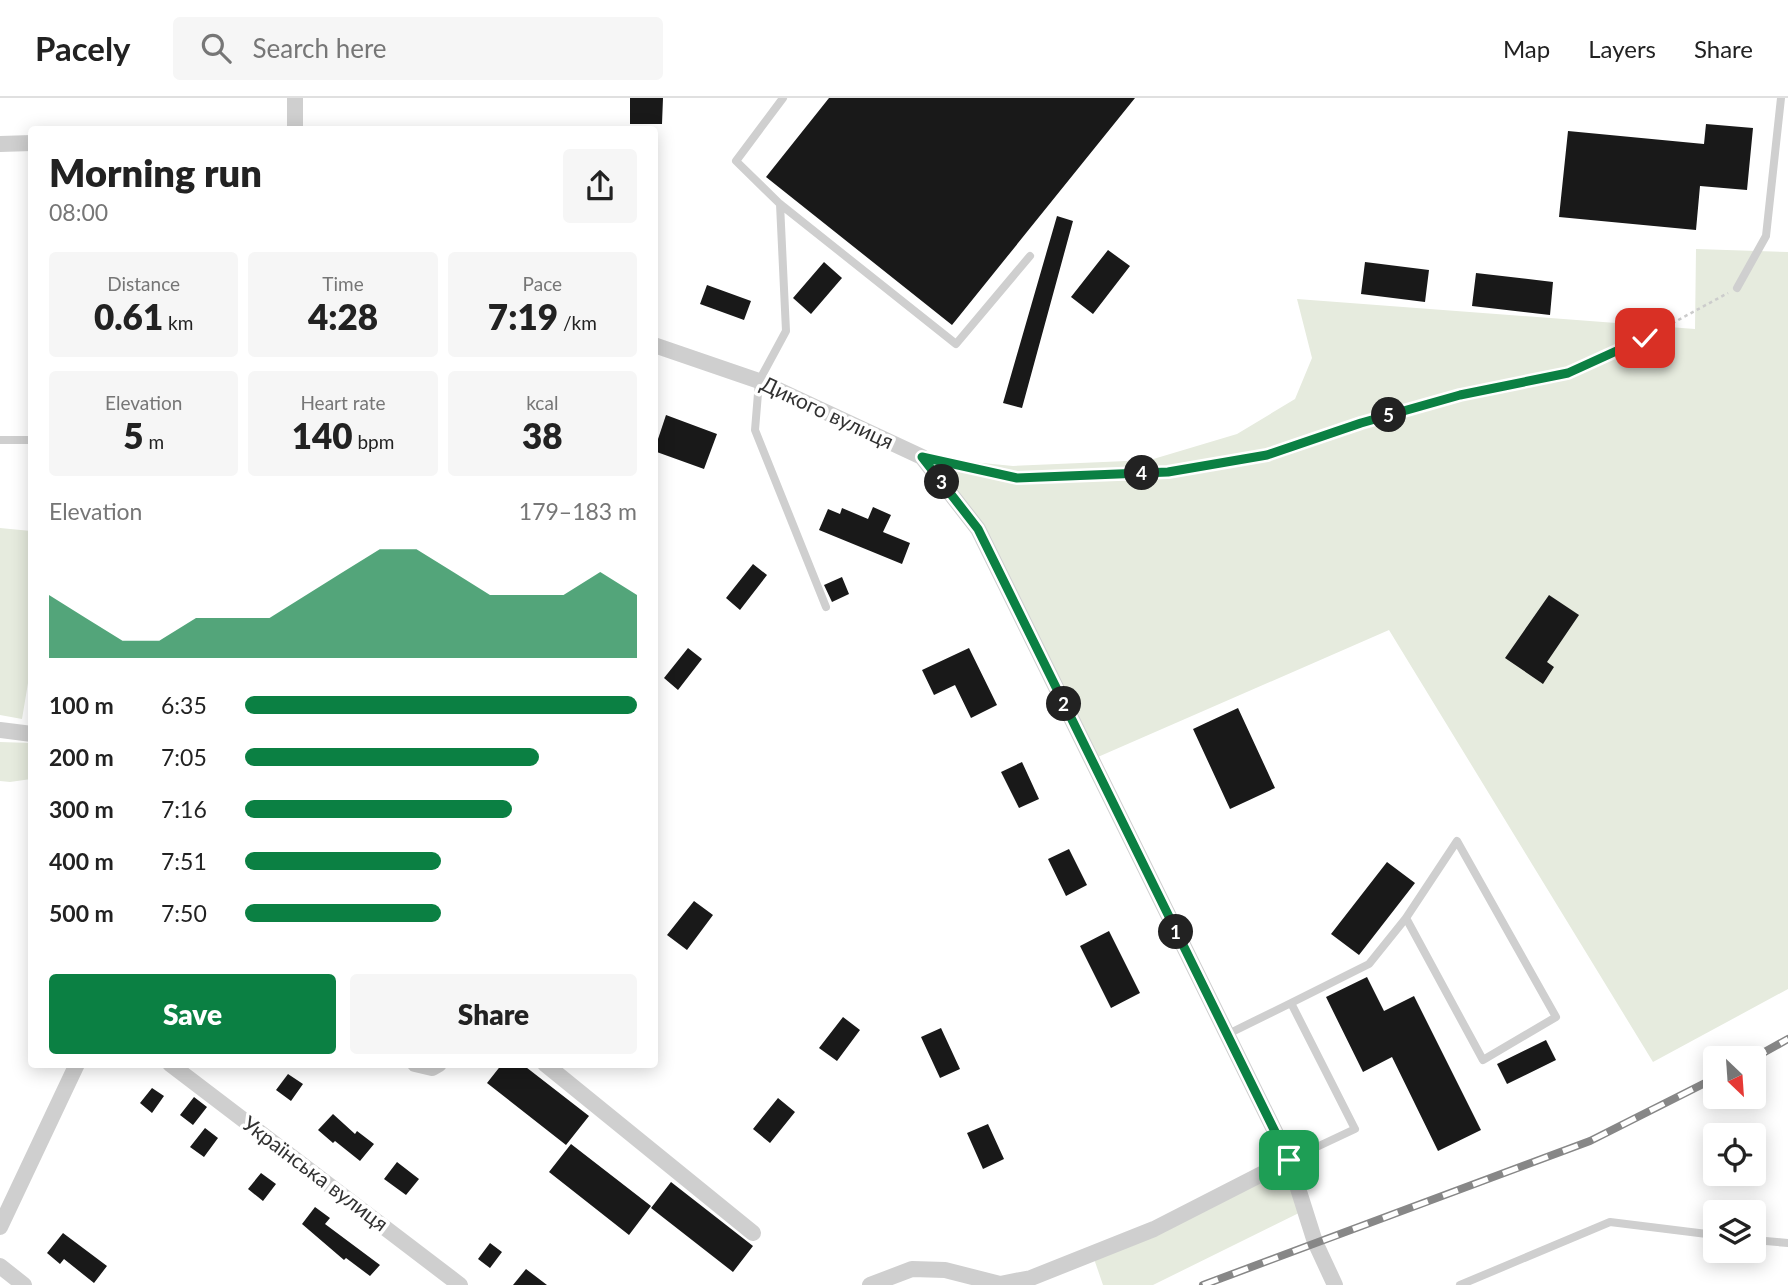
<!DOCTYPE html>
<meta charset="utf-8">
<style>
:root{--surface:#fff;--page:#f6f6f6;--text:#222;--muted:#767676;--line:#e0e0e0;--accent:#0b8043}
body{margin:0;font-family:Lato,sans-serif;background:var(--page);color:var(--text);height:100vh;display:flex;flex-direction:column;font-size:26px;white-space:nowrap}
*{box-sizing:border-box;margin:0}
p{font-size:23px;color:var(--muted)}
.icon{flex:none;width:38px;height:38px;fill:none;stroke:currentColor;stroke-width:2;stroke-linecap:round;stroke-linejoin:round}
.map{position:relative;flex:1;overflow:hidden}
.details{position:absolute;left:28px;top:28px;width:630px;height:942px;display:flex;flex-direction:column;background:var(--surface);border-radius:7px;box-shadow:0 4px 18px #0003}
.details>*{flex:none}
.needle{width:46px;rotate:155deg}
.fabs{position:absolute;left:1703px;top:948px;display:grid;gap:14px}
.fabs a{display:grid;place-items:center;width:63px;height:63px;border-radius:7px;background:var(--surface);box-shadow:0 4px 18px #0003;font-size:35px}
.pin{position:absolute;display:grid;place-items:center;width:60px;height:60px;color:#fff;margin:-30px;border-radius:14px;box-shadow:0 4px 10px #0006}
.km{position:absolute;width:35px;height:35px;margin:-18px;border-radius:50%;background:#222;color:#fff;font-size:19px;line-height:35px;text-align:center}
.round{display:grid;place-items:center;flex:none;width:74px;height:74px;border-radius:7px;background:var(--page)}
.summary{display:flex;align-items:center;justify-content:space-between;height:119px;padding:0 21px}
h1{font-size:38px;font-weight:800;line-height:52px}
.figures{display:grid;grid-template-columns:repeat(3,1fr);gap:10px;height:119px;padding:7px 21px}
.figures div{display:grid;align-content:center;border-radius:7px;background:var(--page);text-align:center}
.figures b{font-size:35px;font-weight:800}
.figures small{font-size:19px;font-weight:400}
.figures p{font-size:19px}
.chart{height:196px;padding:14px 21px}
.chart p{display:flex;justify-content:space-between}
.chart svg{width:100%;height:126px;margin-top:7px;fill:var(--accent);opacity:.7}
.cta{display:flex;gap:14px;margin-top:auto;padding:14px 21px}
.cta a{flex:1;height:80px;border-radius:7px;background:var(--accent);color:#fff;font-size:28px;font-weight:800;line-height:80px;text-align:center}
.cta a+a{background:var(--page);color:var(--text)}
ul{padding:0 21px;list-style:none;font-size:23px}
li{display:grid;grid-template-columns:112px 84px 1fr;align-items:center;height:52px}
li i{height:18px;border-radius:9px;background:var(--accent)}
header{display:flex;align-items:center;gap:42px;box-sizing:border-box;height:98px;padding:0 35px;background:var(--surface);border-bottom:2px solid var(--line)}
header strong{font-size:33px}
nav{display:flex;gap:38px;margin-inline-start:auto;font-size:24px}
.search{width:490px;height:63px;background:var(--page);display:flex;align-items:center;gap:18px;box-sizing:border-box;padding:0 24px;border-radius:7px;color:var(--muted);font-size:26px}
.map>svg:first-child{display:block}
</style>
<header>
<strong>Pacely</strong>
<div class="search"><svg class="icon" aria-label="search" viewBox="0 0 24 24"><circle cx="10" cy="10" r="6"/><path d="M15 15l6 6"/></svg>Search here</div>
<nav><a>Map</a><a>Layers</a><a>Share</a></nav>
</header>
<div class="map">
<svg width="1788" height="1187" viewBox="0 0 1788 1187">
<rect width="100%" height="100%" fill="#fff"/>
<!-- green -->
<path fill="#e6ebde" d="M1696,151L1788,154V891L1653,964L1389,532L1091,662L978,431L922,359L1013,368L1150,362L1237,336L1295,301L1312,260L1297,201L1695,231Z
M0,430L31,433V567L22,621L0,617Z
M0,644L31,645V681L10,684L0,683Z
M1289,1062L1305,1112L1153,1187H1103L1092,1155Z"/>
<!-- building -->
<path fill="#191919" d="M630,0H663L662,26H630Z
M829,0H1135L952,227L766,79Z
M1706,26L1753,30L1747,92L1700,88L1696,132L1559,119L1568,33L1704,46Z
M1057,118L1073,123L1022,310L1003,305Z
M1108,152L1130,168L1093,216L1071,199Z
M824,164L842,180L811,216L793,200Z
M1365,164L1429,172L1425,204L1361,196Z
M1476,175L1553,184L1550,217L1472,208Z
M707,187L751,203L744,222L700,206Z
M666,317L717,336L704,371L654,353Z
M873,409L891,417L883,434L910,445L902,466L819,432L828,411L840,416L842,410L868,421Z
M753,466L767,477L740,512L726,500Z
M842,479L849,496L832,504L824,487Z
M1549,497L1579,517L1547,564L1554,569L1543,586L1505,560Z
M688,550L702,561L678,592L664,580Z
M969,550L997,607L971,620L955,587L934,597L922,572Z
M1238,610L1275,690L1230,711L1193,631Z
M1022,664L1039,701L1019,710L1001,674Z
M1069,751L1087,787L1066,798L1048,761Z
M1387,764L1415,785L1359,857L1331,836Z
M694,803L713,817L687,852L667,837Z
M1109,833L1140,895L1111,910L1080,848Z
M1367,879L1384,913L1414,898L1481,1032L1438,1053L1392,959L1363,974L1326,899Z
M843,919L860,932L837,963L819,950Z
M941,930L960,971L940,980L921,939Z
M1546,942L1556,962L1507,986L1497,966Z
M502,966H522L589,1018L566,1047L487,985Z
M288,976L303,986L291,1003L276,992Z
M152,990L164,998L152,1015L140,1005Z
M194,999L207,1009L193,1027L180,1017Z
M778,1000L795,1014L770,1045L753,1031Z
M333,1016L355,1036L357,1033L374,1046L360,1063L335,1043L333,1045L318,1032Z
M988,1026L1004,1061L983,1071L967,1035Z
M205,1030L218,1040L204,1059L190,1049Z
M571,1046L651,1108L629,1137L549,1074Z
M397,1064L419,1081L406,1097L384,1081Z
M261,1075L276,1086L263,1103L248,1091Z
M671,1084L753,1148L733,1174L651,1110Z
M315,1109L330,1120L325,1126L380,1167L370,1178L346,1160L344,1162L302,1126Z
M63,1135L107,1168L94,1185L64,1161L60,1166L47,1155Z
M490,1145L502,1154L490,1170L478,1161Z
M526,1171L547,1187H513Z"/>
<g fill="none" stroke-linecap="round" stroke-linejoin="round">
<!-- path -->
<path stroke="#ccc" stroke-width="2.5" stroke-dasharray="3.5 3.5" stroke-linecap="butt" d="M949,365L1017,380L1168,374L1267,357L1361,325L1460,297L1568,275L1645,240L1728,195"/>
<!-- lane -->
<path stroke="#cfcfcf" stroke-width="8" d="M783,0L736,63L780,106L956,246L1030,158
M780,106L786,233L759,283L755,332L826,509
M1737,190L1766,138L1781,0
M0,342H32
M1226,937L1291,905
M1289,1062L1355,1031L1291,905L1369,866L1406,820L1457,743L1556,919L1483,962L1406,820
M1754,1142L1788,1145
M1460,1187L1610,1124L1715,1137"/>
<!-- street -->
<path stroke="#cfcfcf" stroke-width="16" d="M295,32V0
M0,46L32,45
M654,247L759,283L922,359L978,431L1289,1062L1315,1144L1335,1187
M0,632L32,636
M170,966L460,1187
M415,966L432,970L439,966
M545,966L753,1135
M0,1129L77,966
M0,1168L24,1187
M870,1187L912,1171L945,1172L1000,1186L1031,1180L1154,1131L1289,1062"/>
<!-- rail casing -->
<g stroke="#878787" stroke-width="8">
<path id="rail" d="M1752,961L1788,941
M1203,1187L1590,1043L1715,980"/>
</g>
<!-- rail -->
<use href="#rail" stroke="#fff" stroke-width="5" stroke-dasharray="16" stroke-linecap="butt"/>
</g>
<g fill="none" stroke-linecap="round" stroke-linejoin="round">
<!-- route casing -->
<g stroke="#fff" stroke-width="14">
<path id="route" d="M1289,1062L978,431L922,359L1017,380L1168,374L1267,357L1361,325L1460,297L1568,275L1645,240"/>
</g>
<!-- route -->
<use href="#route" stroke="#0b8043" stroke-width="9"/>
</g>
<g text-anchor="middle" stroke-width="7" stroke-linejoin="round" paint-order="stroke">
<!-- street labels -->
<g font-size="21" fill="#323232" stroke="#fff">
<text transform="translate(827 315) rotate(25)" y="7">Дикого вулиця</text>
<text transform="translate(315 1076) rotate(37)" y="7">Українська вулиця</text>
</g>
</g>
</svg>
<div class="fabs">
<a><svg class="needle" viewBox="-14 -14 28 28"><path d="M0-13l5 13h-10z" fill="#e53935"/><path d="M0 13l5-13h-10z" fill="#767676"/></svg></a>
<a><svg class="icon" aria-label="locate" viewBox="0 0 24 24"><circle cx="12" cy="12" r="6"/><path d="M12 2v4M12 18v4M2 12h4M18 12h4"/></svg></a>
<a><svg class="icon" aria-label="layers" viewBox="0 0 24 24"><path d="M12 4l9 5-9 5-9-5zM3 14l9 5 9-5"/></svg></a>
</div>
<div class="pin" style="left:1289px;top:1062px;background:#1e9e55"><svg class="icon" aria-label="arrive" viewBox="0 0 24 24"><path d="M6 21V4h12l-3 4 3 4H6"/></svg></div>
<div class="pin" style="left:1645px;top:240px;background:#d93025"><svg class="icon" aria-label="check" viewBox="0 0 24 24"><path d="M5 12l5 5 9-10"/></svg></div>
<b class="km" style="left:1176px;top:834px">1</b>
<b class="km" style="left:1064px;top:606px">2</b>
<b class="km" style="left:942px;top:384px">3</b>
<b class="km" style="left:1142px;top:375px">4</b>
<b class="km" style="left:1389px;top:317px">5</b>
<section class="details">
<div class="summary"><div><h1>Morning run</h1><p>08:00</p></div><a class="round"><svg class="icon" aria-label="share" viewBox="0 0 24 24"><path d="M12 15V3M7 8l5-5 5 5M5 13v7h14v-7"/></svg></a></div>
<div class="figures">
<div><p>Distance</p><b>0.61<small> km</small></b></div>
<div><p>Time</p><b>4:28</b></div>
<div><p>Pace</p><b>7:19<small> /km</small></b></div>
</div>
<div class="figures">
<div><p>Elevation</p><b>5<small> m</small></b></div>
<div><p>Heart rate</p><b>140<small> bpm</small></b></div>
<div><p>kcal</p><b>38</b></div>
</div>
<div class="chart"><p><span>Elevation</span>179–183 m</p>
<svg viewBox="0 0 160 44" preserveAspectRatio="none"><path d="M0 44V22L10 30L20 38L30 38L40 30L50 30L60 30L70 22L80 14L90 6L100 6L110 14L120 22L130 22L140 22L150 14L160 22V44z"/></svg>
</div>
<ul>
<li><b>100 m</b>6:35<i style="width:100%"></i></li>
<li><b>200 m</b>7:05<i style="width:75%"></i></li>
<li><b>300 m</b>7:16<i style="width:68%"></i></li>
<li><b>400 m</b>7:51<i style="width:50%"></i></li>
<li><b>500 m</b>7:50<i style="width:50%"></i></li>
</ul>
<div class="cta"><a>Save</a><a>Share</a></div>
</section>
</div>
